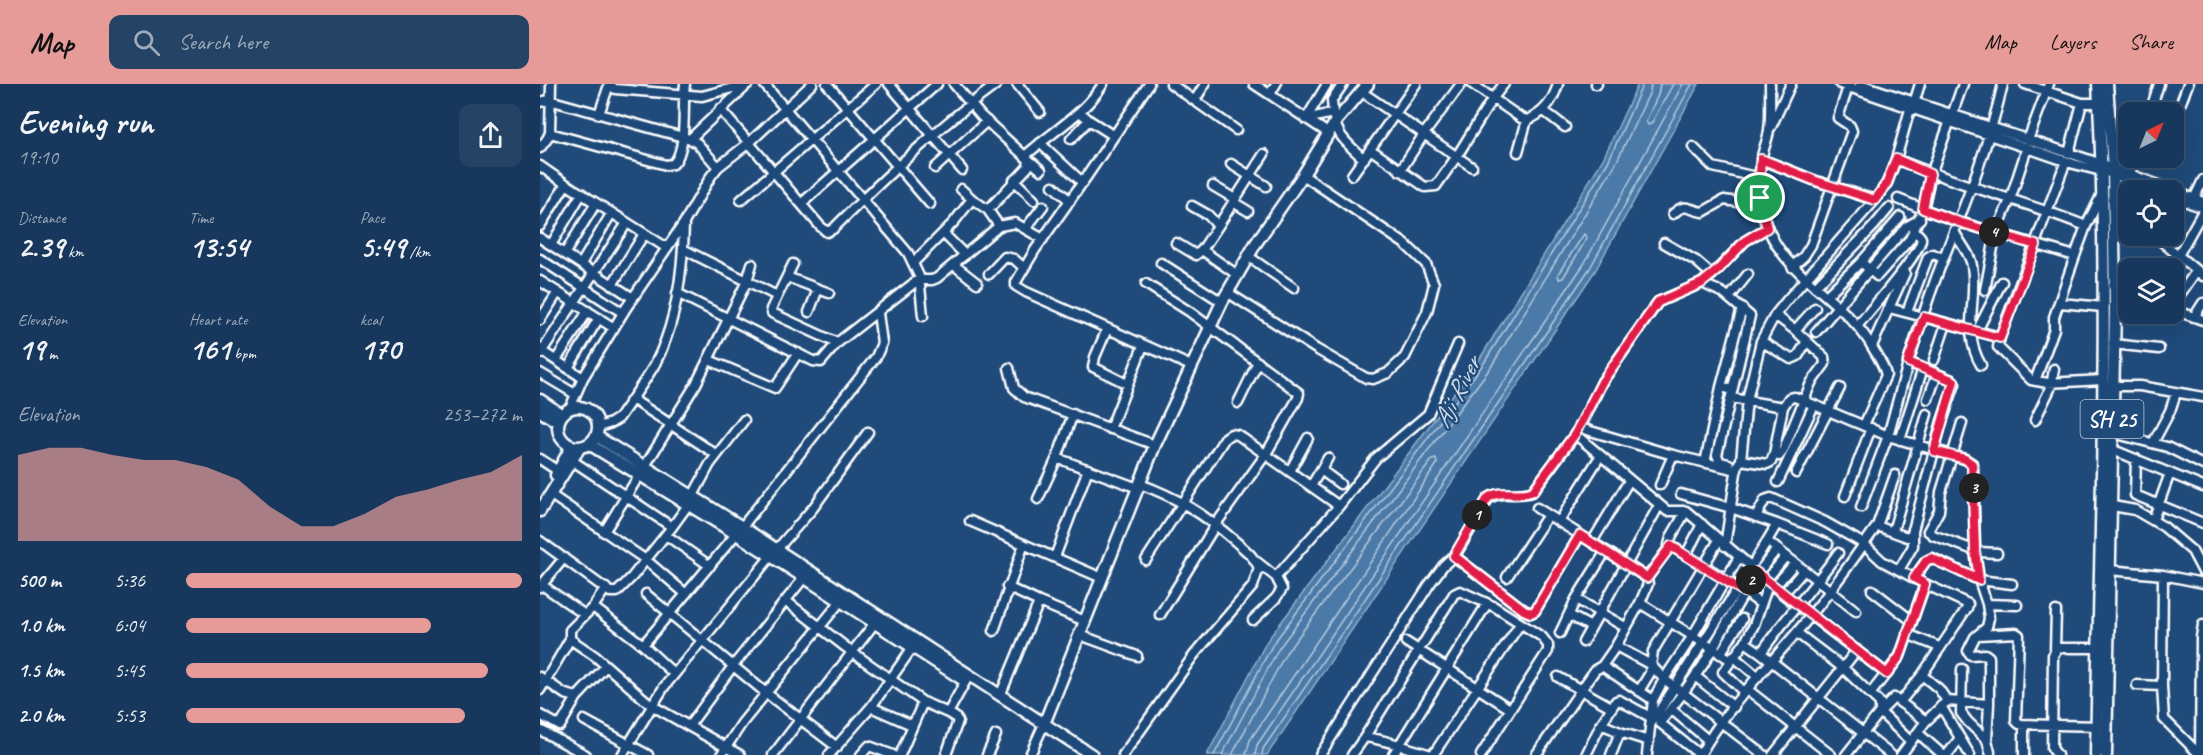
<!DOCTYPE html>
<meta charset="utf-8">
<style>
:root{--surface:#17385c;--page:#244365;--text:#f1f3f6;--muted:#9eacbb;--line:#365272;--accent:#e69b98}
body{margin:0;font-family:Caveat,sans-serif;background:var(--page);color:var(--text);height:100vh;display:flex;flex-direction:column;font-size:22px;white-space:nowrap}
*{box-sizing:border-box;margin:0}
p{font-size:20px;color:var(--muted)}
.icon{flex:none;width:33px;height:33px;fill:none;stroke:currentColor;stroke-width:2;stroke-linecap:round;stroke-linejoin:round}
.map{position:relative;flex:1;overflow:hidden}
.sheet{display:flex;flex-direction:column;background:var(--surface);width:540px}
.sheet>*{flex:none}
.needle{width:39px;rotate:43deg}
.controls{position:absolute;left:1578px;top:18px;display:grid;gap:12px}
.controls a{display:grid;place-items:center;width:66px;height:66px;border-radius:12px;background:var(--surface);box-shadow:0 6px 24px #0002,0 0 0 2px var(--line);font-size:30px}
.pin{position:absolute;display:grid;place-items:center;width:51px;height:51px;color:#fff;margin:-26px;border:3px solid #fff;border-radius:50%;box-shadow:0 2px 6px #0007}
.km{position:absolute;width:30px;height:30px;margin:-15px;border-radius:50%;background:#222;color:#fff;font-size:16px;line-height:30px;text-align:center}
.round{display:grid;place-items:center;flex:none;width:63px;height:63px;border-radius:12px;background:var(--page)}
.summary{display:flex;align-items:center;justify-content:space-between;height:102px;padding:0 18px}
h1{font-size:33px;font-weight:700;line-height:45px}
.figures{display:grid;grid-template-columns:repeat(3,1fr);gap:9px;height:102px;padding:6px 18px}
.figures div{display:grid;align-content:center}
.figures b{font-size:30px;font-weight:700}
.figures small{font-size:16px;font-weight:400}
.figures p{font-size:16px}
.chart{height:168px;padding:12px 18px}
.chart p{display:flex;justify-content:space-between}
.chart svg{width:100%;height:108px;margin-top:6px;fill:var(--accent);opacity:.7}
ul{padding:0 18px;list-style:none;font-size:20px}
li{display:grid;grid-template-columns:96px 72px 1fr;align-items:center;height:45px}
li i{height:15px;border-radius:8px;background:var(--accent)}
header{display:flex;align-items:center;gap:36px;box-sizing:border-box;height:84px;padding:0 30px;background:var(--accent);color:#111}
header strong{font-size:28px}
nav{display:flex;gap:33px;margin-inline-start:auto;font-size:21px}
.search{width:420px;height:54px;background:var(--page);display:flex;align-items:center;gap:15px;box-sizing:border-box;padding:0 21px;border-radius:12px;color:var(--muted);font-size:22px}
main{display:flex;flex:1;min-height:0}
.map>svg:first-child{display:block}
</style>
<header>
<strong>Map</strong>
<div class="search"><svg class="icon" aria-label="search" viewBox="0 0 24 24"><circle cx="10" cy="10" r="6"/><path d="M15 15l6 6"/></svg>Search here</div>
<nav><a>Map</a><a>Layers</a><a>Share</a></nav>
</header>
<main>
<section class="sheet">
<div class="summary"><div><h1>Evening run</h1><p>19:10</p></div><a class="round"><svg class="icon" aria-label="share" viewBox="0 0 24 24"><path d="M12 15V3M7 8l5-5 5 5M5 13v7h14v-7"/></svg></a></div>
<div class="figures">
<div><p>Distance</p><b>2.39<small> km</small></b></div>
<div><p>Time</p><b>13:54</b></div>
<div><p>Pace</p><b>5:49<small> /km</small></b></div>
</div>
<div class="figures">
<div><p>Elevation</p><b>19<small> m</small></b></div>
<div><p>Heart rate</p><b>161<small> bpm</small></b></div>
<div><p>kcal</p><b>170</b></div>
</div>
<div class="chart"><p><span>Elevation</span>253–272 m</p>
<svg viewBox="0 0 160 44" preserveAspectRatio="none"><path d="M0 44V9L10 6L20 6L30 9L40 11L50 11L60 14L70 19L80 30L90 38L100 38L110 33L120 26L130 23L140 19L150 16L160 9V44z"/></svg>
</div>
<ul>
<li><b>500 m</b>5:36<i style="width:100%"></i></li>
<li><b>1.0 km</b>6:04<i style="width:73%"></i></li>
<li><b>1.5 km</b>5:45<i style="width:90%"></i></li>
<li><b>2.0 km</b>5:53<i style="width:83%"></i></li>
</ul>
</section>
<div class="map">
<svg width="1663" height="671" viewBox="0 0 1663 671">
<rect width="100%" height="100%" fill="#1f4a7a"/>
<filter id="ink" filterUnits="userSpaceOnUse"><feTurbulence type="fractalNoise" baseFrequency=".0167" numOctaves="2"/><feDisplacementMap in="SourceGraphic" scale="12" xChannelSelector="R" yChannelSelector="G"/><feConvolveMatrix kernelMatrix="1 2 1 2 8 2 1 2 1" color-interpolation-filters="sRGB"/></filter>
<g filter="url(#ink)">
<!-- water -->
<path fill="#4b7aa8" stroke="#93afcb" stroke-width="1.5" d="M1098,0H1159L1055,187L727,671H667L727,557L939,276L1063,75Z"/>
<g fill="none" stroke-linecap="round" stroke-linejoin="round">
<!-- shore -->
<path stroke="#b7cadc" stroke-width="1.5" d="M1120,0L1118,11L1106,37L1108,41L1111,40L1133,0
M1044,150L1047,154L1023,194L1019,195L1018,190Z
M674,671L733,560L944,279L1068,78L1103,0
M682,671L739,564L951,283L1075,81L1110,8L1111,0
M692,671L746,569L892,376L896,375L897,380L710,656L706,671
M715,671L717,661L1044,180L1143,0
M722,671L723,665L1050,184L1152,0"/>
<!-- minor casing -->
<g stroke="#fff" stroke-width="13">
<path id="minor" d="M69,0L75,5L162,12L208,0
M224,0L368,169L379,192L383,232
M287,0L390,120
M349,0L422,86
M414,0L441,32L489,76L488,83L448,126L459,142
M477,0L500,28
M609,0L547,92L495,166L476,198V202L486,208L651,282
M631,0L696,46
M714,0L788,49
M803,0L792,16C793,47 801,55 824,75
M932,0L981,34L987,36C1004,30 1013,17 1018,0
M1056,0H1057
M1300,0L1534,80L1573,90L1615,106
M1320,0L1562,80L1633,106
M1423,0L1391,90L1383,125L1419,138L1535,172
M1485,0L1542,19H1562
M822,8L932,83
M730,10L736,0
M655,16L665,0
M0,18L9,16L150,55L157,59L178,83
M180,25L280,142L287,148L293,145C345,93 398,43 457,0
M1004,27L1025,43
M540,28L549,36L574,52
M1610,28L1619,0
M59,30L69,1
M766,35L787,0
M766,35L793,29
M1634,37L1648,0
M1231,43L1251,0
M10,49L126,81L133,80C148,66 142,20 145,0
M150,55L204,4
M531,55L549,36
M1488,56L1509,0
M500,59L543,99
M1153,63L1173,83L1220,94
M0,64L7,55L10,49L11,0
M830,65L885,103L896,102L917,72L953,14L964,0
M978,68L987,36
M1529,69L1542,19
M485,72C511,48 544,31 563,0
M1221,75L1276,97L1335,116
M1356,75C1418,101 1484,117 1546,142
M489,76L501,86
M1526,77L1460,253L1458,263L1491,296L1508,299L1563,296
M691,80L726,102
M0,82L26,100
M395,84L447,37
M860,87L884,50L921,0
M1590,90L1595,74
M812,91L876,0
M474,96L494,116
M513,102L530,117
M673,102L695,115
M421,105L432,115
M1634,107L1663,118
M1634,113L1663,124
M1572,115L1588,129
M1654,115L1663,96
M201,116L336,0
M693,118L708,127
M262,119L397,0
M652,122L668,131L678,142L662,166L696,190
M1133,130C1146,118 1148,126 1163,128L1184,116L1205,119L1220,114
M0,142L26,100L127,164
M678,142L724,70
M486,144L503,122
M403,149L425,171
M1415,149C1420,159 1431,171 1432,182C1438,217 1421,247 1441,281
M1615,152L1663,192
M0,154L93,214
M636,159L656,171L662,166
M1124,159L1156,177L1172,191
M11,161L42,109
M143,165L237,212
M25,169L56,119
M708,172L754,204
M0,175L83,229
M374,178L414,138L432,115L448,126
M1321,178L1337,192L1370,155L1383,125L1358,115
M621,179L682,218
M41,180L71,130
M253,180L231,225L232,229L297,259
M414,181L437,199
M1252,183L1264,172L1271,161L1312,47L1310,42L1298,34L1308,3
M1631,184L1663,127
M449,190L465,173L474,175L484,184
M247,193L289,209
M0,197L74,244
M1162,199L1183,209L1210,232L1177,371L1180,378L1189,380
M606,200L650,228L759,309L758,314L726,370L676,440L620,531
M72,201L104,150
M1573,202L1588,208
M1275,203L1334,142L1349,124
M1445,206L1456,148L1470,116L1487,64
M687,208L776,265L826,294L833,295L848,289L865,273L887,228L894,200L886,180L865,160L763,91
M137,209L273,277L281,278L297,259L374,199L379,196H392L397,194L459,142L475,139L503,155
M1286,212L1321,178L1360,133
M1189,214L1208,190
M1520,219L1563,223
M1634,219L1657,186
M1349,224L1365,189
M1634,226L1663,236
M269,228L278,205
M1367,228L1388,173L1393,170L1404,174
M1235,231L1255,246L1275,224
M1654,233L1663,219
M0,236L18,208
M1318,241C1328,229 1385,164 1381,154C1381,152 1375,148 1374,147
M567,245L555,273L553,283L587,300
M1437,247L1462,198
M1276,248L1366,143L1380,135
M1221,257L1251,275L1258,272L1267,257
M1573,260L1619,265
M1332,262L1349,224L1460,253
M0,266L43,294
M0,270L87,139
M16,276L48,227
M169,276L235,304L258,269
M1394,276L1406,240
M28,284L59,234
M469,284L474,304L484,313L615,361
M0,289L35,310
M1495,297L1514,245V233L1535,172L1546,142L1562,110
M1569,302H1600L1663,313
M1181,303L1202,224
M1191,314L1243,323L1249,314L1255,313L1322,341L1325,339L1346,291C1344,282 1339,274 1334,266C1302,208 1235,193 1221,122C1218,107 1218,88 1222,72C1224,63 1228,55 1229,46C1231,31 1230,15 1230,0
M92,315L177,371
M1388,315L1397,290
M698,319L718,278
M30,324L43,294L86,224L144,139L171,92L178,83L210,58L272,0
M1495,336L1511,303L1514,285
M1422,339L1401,408L1399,427L1388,447L1393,451L1439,468L1457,469
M1322,341L1348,352C1364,292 1381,231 1404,173C1427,116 1449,60 1463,0
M59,343L71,339L79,334C91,316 104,299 115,280C137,238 143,186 144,140
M1040,344L1062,298L1118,218L1162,199L1177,186L1205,157L1227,144
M570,345L603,262
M1569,348L1627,363L1663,381
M1035,350L1127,427H1146L1243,510L1347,590
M1360,356L1383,284
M1613,359L1630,327L1636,309
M1571,365L1663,403
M1234,371L1239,372L1243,367L1271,299L1285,280L1284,273L1255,246
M517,374L598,404
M0,375L18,387
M1596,375L1595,411L1663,439
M1201,376L1227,380L1231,378L1234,370L1243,323
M33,377L132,443
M1165,379L1181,303L1192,306
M781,386L800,400
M750,387L768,354
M1256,389L1300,304
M1355,391L1337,442L1324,460L1342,477L1385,500L1428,520L1427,524L1382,591L1399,605L1407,617
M1238,398L1274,321
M1120,401L1133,371
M771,402L788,374
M1141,410L1191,424L1237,440
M11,411L106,476L146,510
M1305,412L1331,344
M498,415L517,374L533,330
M1567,421L1595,426L1624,443L1652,467L1663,488
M799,422L836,374L888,330L918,260
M1321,423L1348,352L1425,375L1433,380L1435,466L1439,496L1447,520L1449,534L1447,543L1435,553L1428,567L1431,571L1445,570L1449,573V620L1407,617L1386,637L1361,671
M997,424L1066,467L1036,515
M1613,436L1630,389
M430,437L562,494
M1019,438L1057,377
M1337,442L1367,453L1372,450L1402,337L1415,300L1412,296L1368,278
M1353,447L1387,330
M64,448L156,300L207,197L212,180
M126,451L170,482
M0,457L70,508H77L92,493L132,443L148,421L170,380L204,336
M1227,457L1237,440L1288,460
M1052,458L1087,400
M1131,462L1186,495L1221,520
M1185,462L1197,382L1201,376L1207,316L1221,257L1235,231L1247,216L1335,116L1347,99L1356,75L1370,25L1374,19L1380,0
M1066,467L1107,494L1108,500L1100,519
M1298,469C1274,503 1245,534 1221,569L1351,671
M1146,471L1162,440
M914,472L984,526L991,529L995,527L1040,451
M515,473L548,385
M606,476L685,354L691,350L698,351L799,422L736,493
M1211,483L1227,457L1316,527
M1359,486L1373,462V445
M1569,486L1623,491L1663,499
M1216,488L1163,581L1143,609L1224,671
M1218,489L1237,465
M1623,491L1622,602L1624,635L1660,671
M967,493L1008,431
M1107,494L1128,465L1131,453L1146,427
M1374,494L1386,477L1392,474L1439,496L1472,500
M1226,496L1246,472
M2,501L45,531
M0,503L24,474
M467,503L499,518L545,537
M1234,503L1255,479
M66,504L53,523L30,546V555L55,572L111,621L200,671
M1332,506L1371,536
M106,510L226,609L297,663
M1243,510L1264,486
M246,517L312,568L383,618
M1447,520L1477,521
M53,523L103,561L134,590
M1029,531L1051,543
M713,536L736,514L742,505L736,493L717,478
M454,547L484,460
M1020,549L1036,515L1085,543
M1257,549L1303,584L1340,619V628L1306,671
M1367,550L1399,563
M540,551L597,572
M1438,551L1476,549L1479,551L1476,637L1479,640L1561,642
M866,558L970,625
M1043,558L1117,425
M1205,558L1221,569
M103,561L202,443L336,273L342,259L338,229
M1076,562L1111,581L1124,595L1143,609L1120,639L1160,671
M1515,566L1516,527
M1180,570L1202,535
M1193,572L1218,593
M1422,585L1421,629L1428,638L1447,656L1450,668
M1155,592L1194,623
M0,593L25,610L37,613L66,582
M1018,593L1071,623
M1597,601L1622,602
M0,606L30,555
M1208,606L1291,671
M1099,607L1110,589L1113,567L1179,456
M1205,609L1183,588L1205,558L1214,541L1229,498
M1331,609L1360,572L1385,500
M460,612L499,518
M1113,616L1062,582L1076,562L1100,519L1191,576
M1361,617L1382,591
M1401,622L1430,671
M331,623L372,641
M1131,625L1168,656
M0,631L20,642L37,613
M1114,635L1198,504
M44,636L108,671
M1061,640L1080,648L1071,671
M149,642L193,582L267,490
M0,646L46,671
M1080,648L1109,657
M1378,649L1403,671
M824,654L914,510L920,507L955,523L1002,553L1008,561V567L941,671
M1447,656L1449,620
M1371,658L1340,628L1354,614L1386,637
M82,671L124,603L231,472L273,424L328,348
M181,671L202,639L304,513
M233,671L337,536
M289,671L331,623L375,560
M321,671L329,662L353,671
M360,671L383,618L408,629L429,591
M406,671L418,637L415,633L408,629
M447,671L456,651
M490,671L504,640
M583,671L654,571L713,502L719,484C714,472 704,465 695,457C664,430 638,414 600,400
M780,671L889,501L903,482L916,470L948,415C962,405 978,414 993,407L1040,344L1133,371L1197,386
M812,671L824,654C832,651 879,668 892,671
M853,671L947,520
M893,671L980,540
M996,671L1055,586L1062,582
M1046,671L1061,640L1076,617L1079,616L1112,634
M1107,671L1113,616L1124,595L1152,553L1199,473
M1160,671C1185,625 1224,587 1257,548C1281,520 1303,490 1324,460L1285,438L1231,414L1225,416L1216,433
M1233,671L1317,566
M1407,671L1420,654
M1484,671V641
M1517,671L1512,664L1513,571L1518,564H1558
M1660,671L1661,553L1663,541"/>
</g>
<!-- major casing -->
<g stroke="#fff" stroke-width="15">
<path id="major" d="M0,316L22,331
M18 343a20 20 0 1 1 40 0a20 20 0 1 1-40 0Z
M0,327L18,338
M56,352L202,443L552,671
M49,360L206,456L422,595
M16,391L31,363
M0,427L40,363
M504,640L615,361L682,218L716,159L763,91L796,37L828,0
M1556,671C1560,447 1570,223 1558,0
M1566,671L1575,223L1573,84L1567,0"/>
</g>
<!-- minor -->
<use href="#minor" stroke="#1f4a7a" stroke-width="8"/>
<!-- major -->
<use href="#major" stroke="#1f4a7a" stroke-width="10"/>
</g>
</g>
<g fill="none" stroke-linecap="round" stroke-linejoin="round" filter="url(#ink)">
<!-- route casing -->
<g stroke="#fff" stroke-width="12">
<path id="route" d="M1221,75L1276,97L1335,116L1347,99L1356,75L1390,90L1383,125L1419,138L1496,161L1460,254L1384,233L1370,272L1368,278L1414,297L1394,367L1425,375L1432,380L1435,466L1439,496L1395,476L1392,474L1386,477L1374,494L1385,500L1360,572L1347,590L1216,488L1204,508L1131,462L1107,494L1040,451L995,527L991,529L984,526L914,472L948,414C962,404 978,414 993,407L1035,350L1062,298L1118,218L1162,199L1178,186L1205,157L1227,144C1220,120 1219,100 1221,75Z"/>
</g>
<!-- route -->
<use href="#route" stroke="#e11d48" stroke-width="8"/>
</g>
<g text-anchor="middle" stroke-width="4.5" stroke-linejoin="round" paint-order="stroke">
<!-- shield labels -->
<rect fill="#1f4a7a" stroke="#bcc9d7" stroke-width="1.5" x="1540.5" y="316" width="63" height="38" rx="4.5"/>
<g font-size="22" font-weight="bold" fill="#fff">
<text x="1572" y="343">SH 25</text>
</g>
<!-- water labels -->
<g font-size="26" font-style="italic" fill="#d2dee9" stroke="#1f4a7a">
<text transform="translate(916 308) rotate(-63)" y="9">Aji River</text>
</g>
</g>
</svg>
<div class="controls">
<a><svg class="needle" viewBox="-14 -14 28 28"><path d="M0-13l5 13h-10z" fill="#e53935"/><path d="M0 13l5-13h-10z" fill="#9eacbb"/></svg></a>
<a><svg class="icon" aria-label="locate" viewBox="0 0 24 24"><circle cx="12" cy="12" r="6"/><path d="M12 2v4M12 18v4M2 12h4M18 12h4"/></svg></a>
<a><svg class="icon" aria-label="layers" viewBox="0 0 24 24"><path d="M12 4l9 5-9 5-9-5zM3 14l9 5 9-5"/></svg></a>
</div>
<div class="pin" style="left:1220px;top:114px;background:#1e9e55"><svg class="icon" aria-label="arrive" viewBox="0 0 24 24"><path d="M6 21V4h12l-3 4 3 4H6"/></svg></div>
<b class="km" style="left:937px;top:431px">1</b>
<b class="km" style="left:1211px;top:496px">2</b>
<b class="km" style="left:1434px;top:404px">3</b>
<b class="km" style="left:1454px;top:148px">4</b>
</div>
</main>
